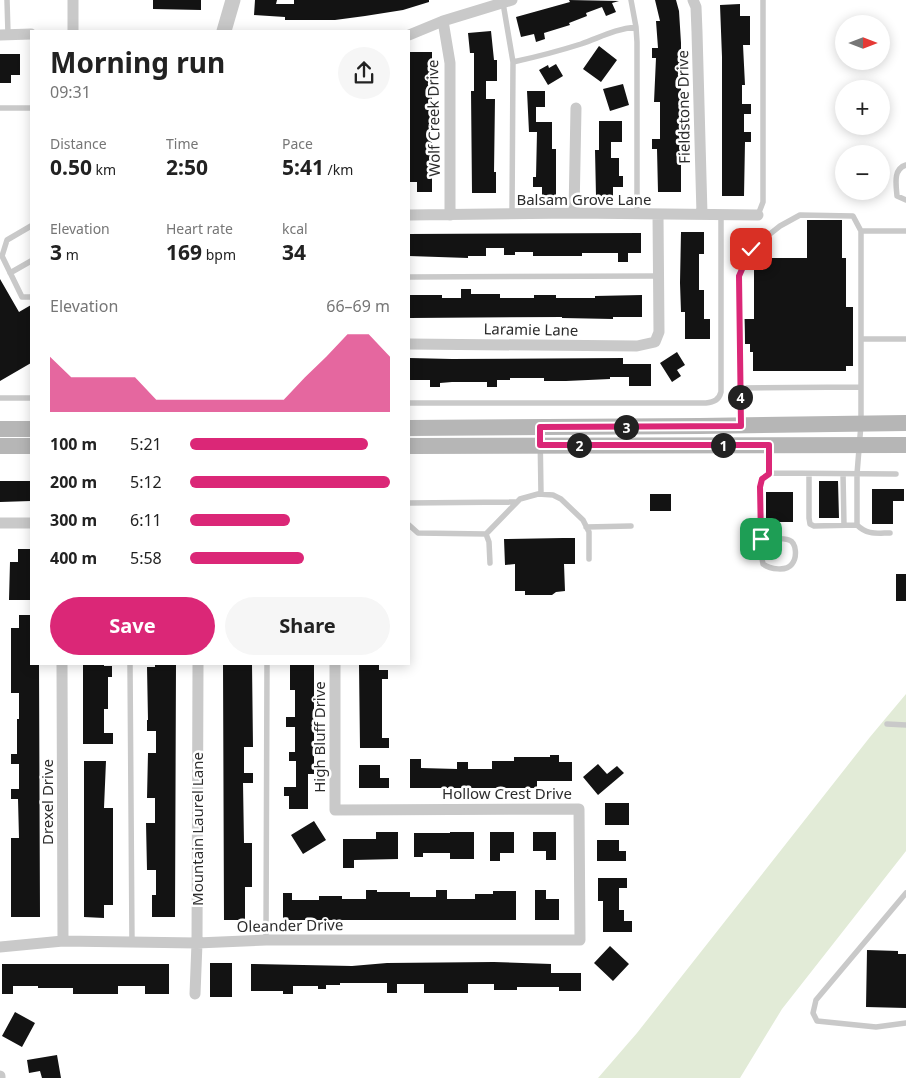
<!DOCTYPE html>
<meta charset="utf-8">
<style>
:root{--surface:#fff;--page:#f6f6f6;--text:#222;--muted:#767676;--accent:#db2777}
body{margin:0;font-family:"Noto Sans",sans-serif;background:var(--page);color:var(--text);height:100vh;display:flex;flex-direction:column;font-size:19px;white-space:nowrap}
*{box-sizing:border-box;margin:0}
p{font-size:16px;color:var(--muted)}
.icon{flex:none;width:28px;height:28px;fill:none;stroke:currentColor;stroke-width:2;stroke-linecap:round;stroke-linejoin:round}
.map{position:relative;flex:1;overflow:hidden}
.panel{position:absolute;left:30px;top:30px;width:380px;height:635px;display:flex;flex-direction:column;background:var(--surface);border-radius:0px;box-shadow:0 2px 12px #0003}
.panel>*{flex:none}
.needle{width:32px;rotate:90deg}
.fabs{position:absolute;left:835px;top:15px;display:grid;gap:10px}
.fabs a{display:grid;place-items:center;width:55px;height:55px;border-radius:50%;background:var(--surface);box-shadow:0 2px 12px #0003;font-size:25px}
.pin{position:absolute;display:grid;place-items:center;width:42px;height:42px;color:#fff;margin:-21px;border-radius:10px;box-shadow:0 2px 8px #0006}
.km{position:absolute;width:25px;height:25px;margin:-12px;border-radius:50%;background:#222;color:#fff;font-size:14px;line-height:25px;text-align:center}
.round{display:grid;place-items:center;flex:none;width:52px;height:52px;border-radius:26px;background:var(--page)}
.headline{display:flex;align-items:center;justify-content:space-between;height:85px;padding:0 20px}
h1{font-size:28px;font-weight:700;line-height:38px}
.figures{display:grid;grid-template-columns:repeat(3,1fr);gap:8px;height:85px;padding:5px 20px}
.figures div{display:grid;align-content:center}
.figures b{font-size:21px;font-weight:700}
.figures small{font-size:14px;font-weight:400}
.figures p{font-size:14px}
.chart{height:140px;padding:10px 20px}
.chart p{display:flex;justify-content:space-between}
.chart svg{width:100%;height:90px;margin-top:5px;fill:var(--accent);opacity:.7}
.button{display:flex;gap:10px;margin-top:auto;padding:10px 20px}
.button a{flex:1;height:58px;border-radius:30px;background:var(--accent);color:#fff;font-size:20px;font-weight:700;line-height:58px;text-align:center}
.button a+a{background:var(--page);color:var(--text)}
ul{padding:0 20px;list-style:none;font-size:16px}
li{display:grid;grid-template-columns:80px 60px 1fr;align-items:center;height:38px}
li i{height:12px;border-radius:6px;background:var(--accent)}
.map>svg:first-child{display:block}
</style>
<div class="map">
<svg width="906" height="1078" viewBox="0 0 906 1078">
<rect width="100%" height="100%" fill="#fff"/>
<!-- green -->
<path fill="#e2ebd7" d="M906,694V851L782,1009L740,1078H598L637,1033L870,737Z"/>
<!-- building -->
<path fill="#131313" d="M153,0H201V10L153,9Z
M255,0H277L276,4H294V0H429V2L403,10L365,16L335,20H285V17L254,15Z
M569,0L619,1L612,3L616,12L606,16L602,7L586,13L587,16L569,23L570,25L544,33L545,39L536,42L534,34L521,37L516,17L570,2Z
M655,0H676L679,11L681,43V192H658L657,149H652V139H660V102H654L656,58H652V48H658L656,21H660Z
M740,4V16H750V45H743L745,85H742V104H751V114H744V132H751V142H745L744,196H722V57L720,5Z
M491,31L494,60H497V81H486V99H495L494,172H496V193H472L471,91H474V53H470L468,33Z
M599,46L617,60L601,82L583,69Z
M409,52H432V192H417V182H409V140H410Z
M20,54V75H11V83H0V54Z
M556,64L563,76L548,85L539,70L548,65L549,68Z
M623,84L629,105L610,111L603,89Z
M527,91H545V107H536V122H552V149H556V196H542V187H533V177H536L537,132H529Z
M599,121H622V142H611V158H619V176H623V187H613V196H596L595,150H599Z
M807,220H842V258H846V307H853V366H846V371H753V352H750V344H745L744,319H754V258H807Z
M681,232H704V254H699V290H704V319H710V339H685V312H681L680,283Z
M641,233V253H628V262H618V253H582V256H533V252H515V255H504V248H486V256H468V258L409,256V234Z
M0,279L19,312L31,305V363L0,381Z
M461,289H471V294H500V298H534V295H556V298H595V296L642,295V317H613V319L562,318V317L409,318V295H442V298H461Z
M677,352L685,365L677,370L681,376L672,382L660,363Z
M409,358L452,359L623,358V364H651V386H629V377H610V379L566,381H544V378H510V380H497V387H487V382H452L440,383V387H430V380H409Z
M0,481H31V501L0,502Z
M819,481H838L839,518H819Z
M872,489H904V501H893V524H872Z
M766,492H793V522H766Z
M650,494H671V511H650Z
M563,538H575V564H564L565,591L556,592L552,595H525V591H515V564L505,565L504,539Z
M18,549H31V600H9L10,562H18Z
M896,574H906V601H896Z
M19,615H31V664H39L40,917H11V838H19L18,799H11V789H19V764H11V754H17V719H19V693H11V628H19Z
M83,664H104V666H112V677H108V709H104V733H113V744H83Z
M155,664H176L175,917H152V895H156V870H147L146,823H155V798H147L148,753H156V731H147V720H148L147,667H155Z
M223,664H252L253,747H244V773H253V783H243L244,843H252V887H245V920H224Z
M290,664H314V774H308V809H289V796H284V787H296V761H289V752H295V727H286V717H295V690H290Z
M359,664H379V670H388V679H382V738H389V748H360Z
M550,755H559V762H572V781H537V788H410V759H421V768L457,769V762H468V769H492V761H514V757H550Z
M84,761H106L104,808H113V905H104V918L84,917Z
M598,764L607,774L617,766L624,773L598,795L583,777Z
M359,765H380V778H389V788H359Z
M605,803H629V825H605Z
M314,821L326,840L303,854L291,835Z
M376,832H398V859L354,860V868H343V839H376Z
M450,832H474V859H450V853H423V857H414V833H450Z
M490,832H514V853H500V861H490Z
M533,832H556V860H546V851H533Z
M597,840H619V851H626V861H597Z
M598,878H627V888H619V910H624V921H632V932H603V901H598Z
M366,890H377V892H410V897H436V890H447V899H475V894H493V891H516V920H283V893H292V900H319V896H342V899H366Z
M535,890H546V899H559V920H535Z
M610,946L629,964L613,981L594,963Z
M867,950L898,951V954H906V1008L866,1007Z
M494,962L551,964V973H581V991H559V987H517V990H494V984H468V993H424V984H397V993H387V983H340V985H326V989H318V986H293V994H283V991H251V964L352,966L387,963Z
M210,963H232V997H210Z
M2,964H169V994H145V986H118V994H73V988H38V986H13V994H2Z
M15,1012L35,1023L22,1047L2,1036Z
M57,1055L61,1078H42L40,1071L29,1073L27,1060Z"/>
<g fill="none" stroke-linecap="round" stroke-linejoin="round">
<!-- service -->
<path stroke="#c9c9c9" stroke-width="5.5" d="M7,0L8,34
M631,0L636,27L637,42V213
M503,3L513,62L512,214
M513,62C536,57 559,51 581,44C601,37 615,29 636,27
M0,108H31
M906,165C893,169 896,184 897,196L906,200
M758,215L763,202V0
M31,226L7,240L2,256L22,297H31
M10,273L31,261
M409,277L659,276
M861,339H906
M740,388L861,387
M0,398H31
M409,403H706C714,402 719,400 721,392V214
M741,424L739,276L751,249L780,226L800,215L853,216L861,231
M540,429L541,494
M769,473L896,474
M809,474V518L810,524L814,526L857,525V474L861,424V231H906
M843,474L844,525
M409,503L515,502
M409,525L418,533L486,534L520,499L538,494L553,495L561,499L583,520L589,532V559
M857,525C867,535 877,533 890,533
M586,527L631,526
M486,534L489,542L490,563
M761,539C769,539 781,537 789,540C797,543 797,558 792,564C786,572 770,569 763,564C758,540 761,512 760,487L762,479L769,473V447
M130,664L132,942
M887,724L906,725
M906,893L816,1000L813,1013L817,1021L876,1027L906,1023
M266,940L267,664"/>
<!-- minor -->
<path stroke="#c9c9c9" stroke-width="11" d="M73,0V31
M693,0L696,7L697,32L702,214
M443,21L450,63V215
M0,35L31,34
M409,35L443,21L512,0
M574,213L576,108
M409,215L574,213L758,215
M409,344L637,346L655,342L659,332L658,215
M0,523H31
M62,664L63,941
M0,947L63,941L197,943L266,940H580L579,809L335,810V664
M195,994L197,943L198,664
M0,1076V1078"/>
<!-- tertiary -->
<path stroke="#c9c9c9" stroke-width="15" d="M224,31L233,0"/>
<!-- secondary -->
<path stroke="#b6b6b6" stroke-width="16" d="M409,428L700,426L906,423
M0,429H31
M0,446H31
M409,446L906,445"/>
</g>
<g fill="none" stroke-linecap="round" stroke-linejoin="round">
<!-- route casing -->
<g stroke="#fff" stroke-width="10">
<path id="route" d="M751,249L739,276L741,426L540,427V445H769V474L762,479L760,487L761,539"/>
</g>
<!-- route -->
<use href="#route" stroke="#db2777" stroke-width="6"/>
</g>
<g text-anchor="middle" stroke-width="5" stroke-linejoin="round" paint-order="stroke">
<!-- street labels -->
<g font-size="15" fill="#2c2c2c" stroke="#fff">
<text transform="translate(684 107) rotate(-91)" y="5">Fieldstone Drive</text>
<text transform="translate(434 118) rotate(-91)" y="5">Wolf Creek Drive</text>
<text x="584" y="205">Balsam Grove Lane</text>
<text transform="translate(531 330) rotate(1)" y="5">Laramie Lane</text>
<text transform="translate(320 737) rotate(-90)" y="5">High Bluff Drive</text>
<text x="507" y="799">Hollow Crest Drive</text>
<text transform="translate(48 802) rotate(-90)" y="5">Drexel Drive</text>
<text transform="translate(198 829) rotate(-90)" y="5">Mountain Laurel Lane</text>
<text transform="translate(290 926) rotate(-1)" y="5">Oleander Drive</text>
</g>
</g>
</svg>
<div class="fabs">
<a><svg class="needle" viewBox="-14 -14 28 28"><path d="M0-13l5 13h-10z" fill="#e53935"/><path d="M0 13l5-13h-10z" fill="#767676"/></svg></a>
<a>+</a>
<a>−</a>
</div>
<div class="pin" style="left:761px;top:539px;background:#1e9e55"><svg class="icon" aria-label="arrive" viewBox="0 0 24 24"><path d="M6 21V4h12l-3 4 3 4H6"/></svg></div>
<div class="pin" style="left:751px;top:249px;background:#d93025"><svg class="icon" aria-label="check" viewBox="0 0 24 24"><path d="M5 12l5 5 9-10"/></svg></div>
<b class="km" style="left:723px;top:445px">1</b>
<b class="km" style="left:579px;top:445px">2</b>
<b class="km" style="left:626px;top:427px">3</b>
<b class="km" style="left:740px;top:397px">4</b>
<section class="panel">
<div class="headline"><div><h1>Morning run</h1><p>09:31</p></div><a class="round"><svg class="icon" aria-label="share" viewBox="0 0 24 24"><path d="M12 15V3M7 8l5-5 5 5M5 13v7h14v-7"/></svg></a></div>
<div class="figures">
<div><p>Distance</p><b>0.50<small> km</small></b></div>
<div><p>Time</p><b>2:50</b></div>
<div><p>Pace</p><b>5:41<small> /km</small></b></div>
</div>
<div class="figures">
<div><p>Elevation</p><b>3<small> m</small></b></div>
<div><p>Heart rate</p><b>169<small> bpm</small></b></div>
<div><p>kcal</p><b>34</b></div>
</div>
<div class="chart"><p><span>Elevation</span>66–69 m</p>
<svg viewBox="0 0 160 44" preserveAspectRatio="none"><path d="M0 44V17L10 27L20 27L30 27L40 27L50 38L60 38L70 38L80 38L90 38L100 38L110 38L120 27L130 17L140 6L150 6L160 17V44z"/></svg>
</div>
<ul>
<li><b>100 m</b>5:21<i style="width:89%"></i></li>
<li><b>200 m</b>5:12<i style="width:100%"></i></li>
<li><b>300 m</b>6:11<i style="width:50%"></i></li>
<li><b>400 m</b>5:58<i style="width:57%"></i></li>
</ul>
<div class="button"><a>Save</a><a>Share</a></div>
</section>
</div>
